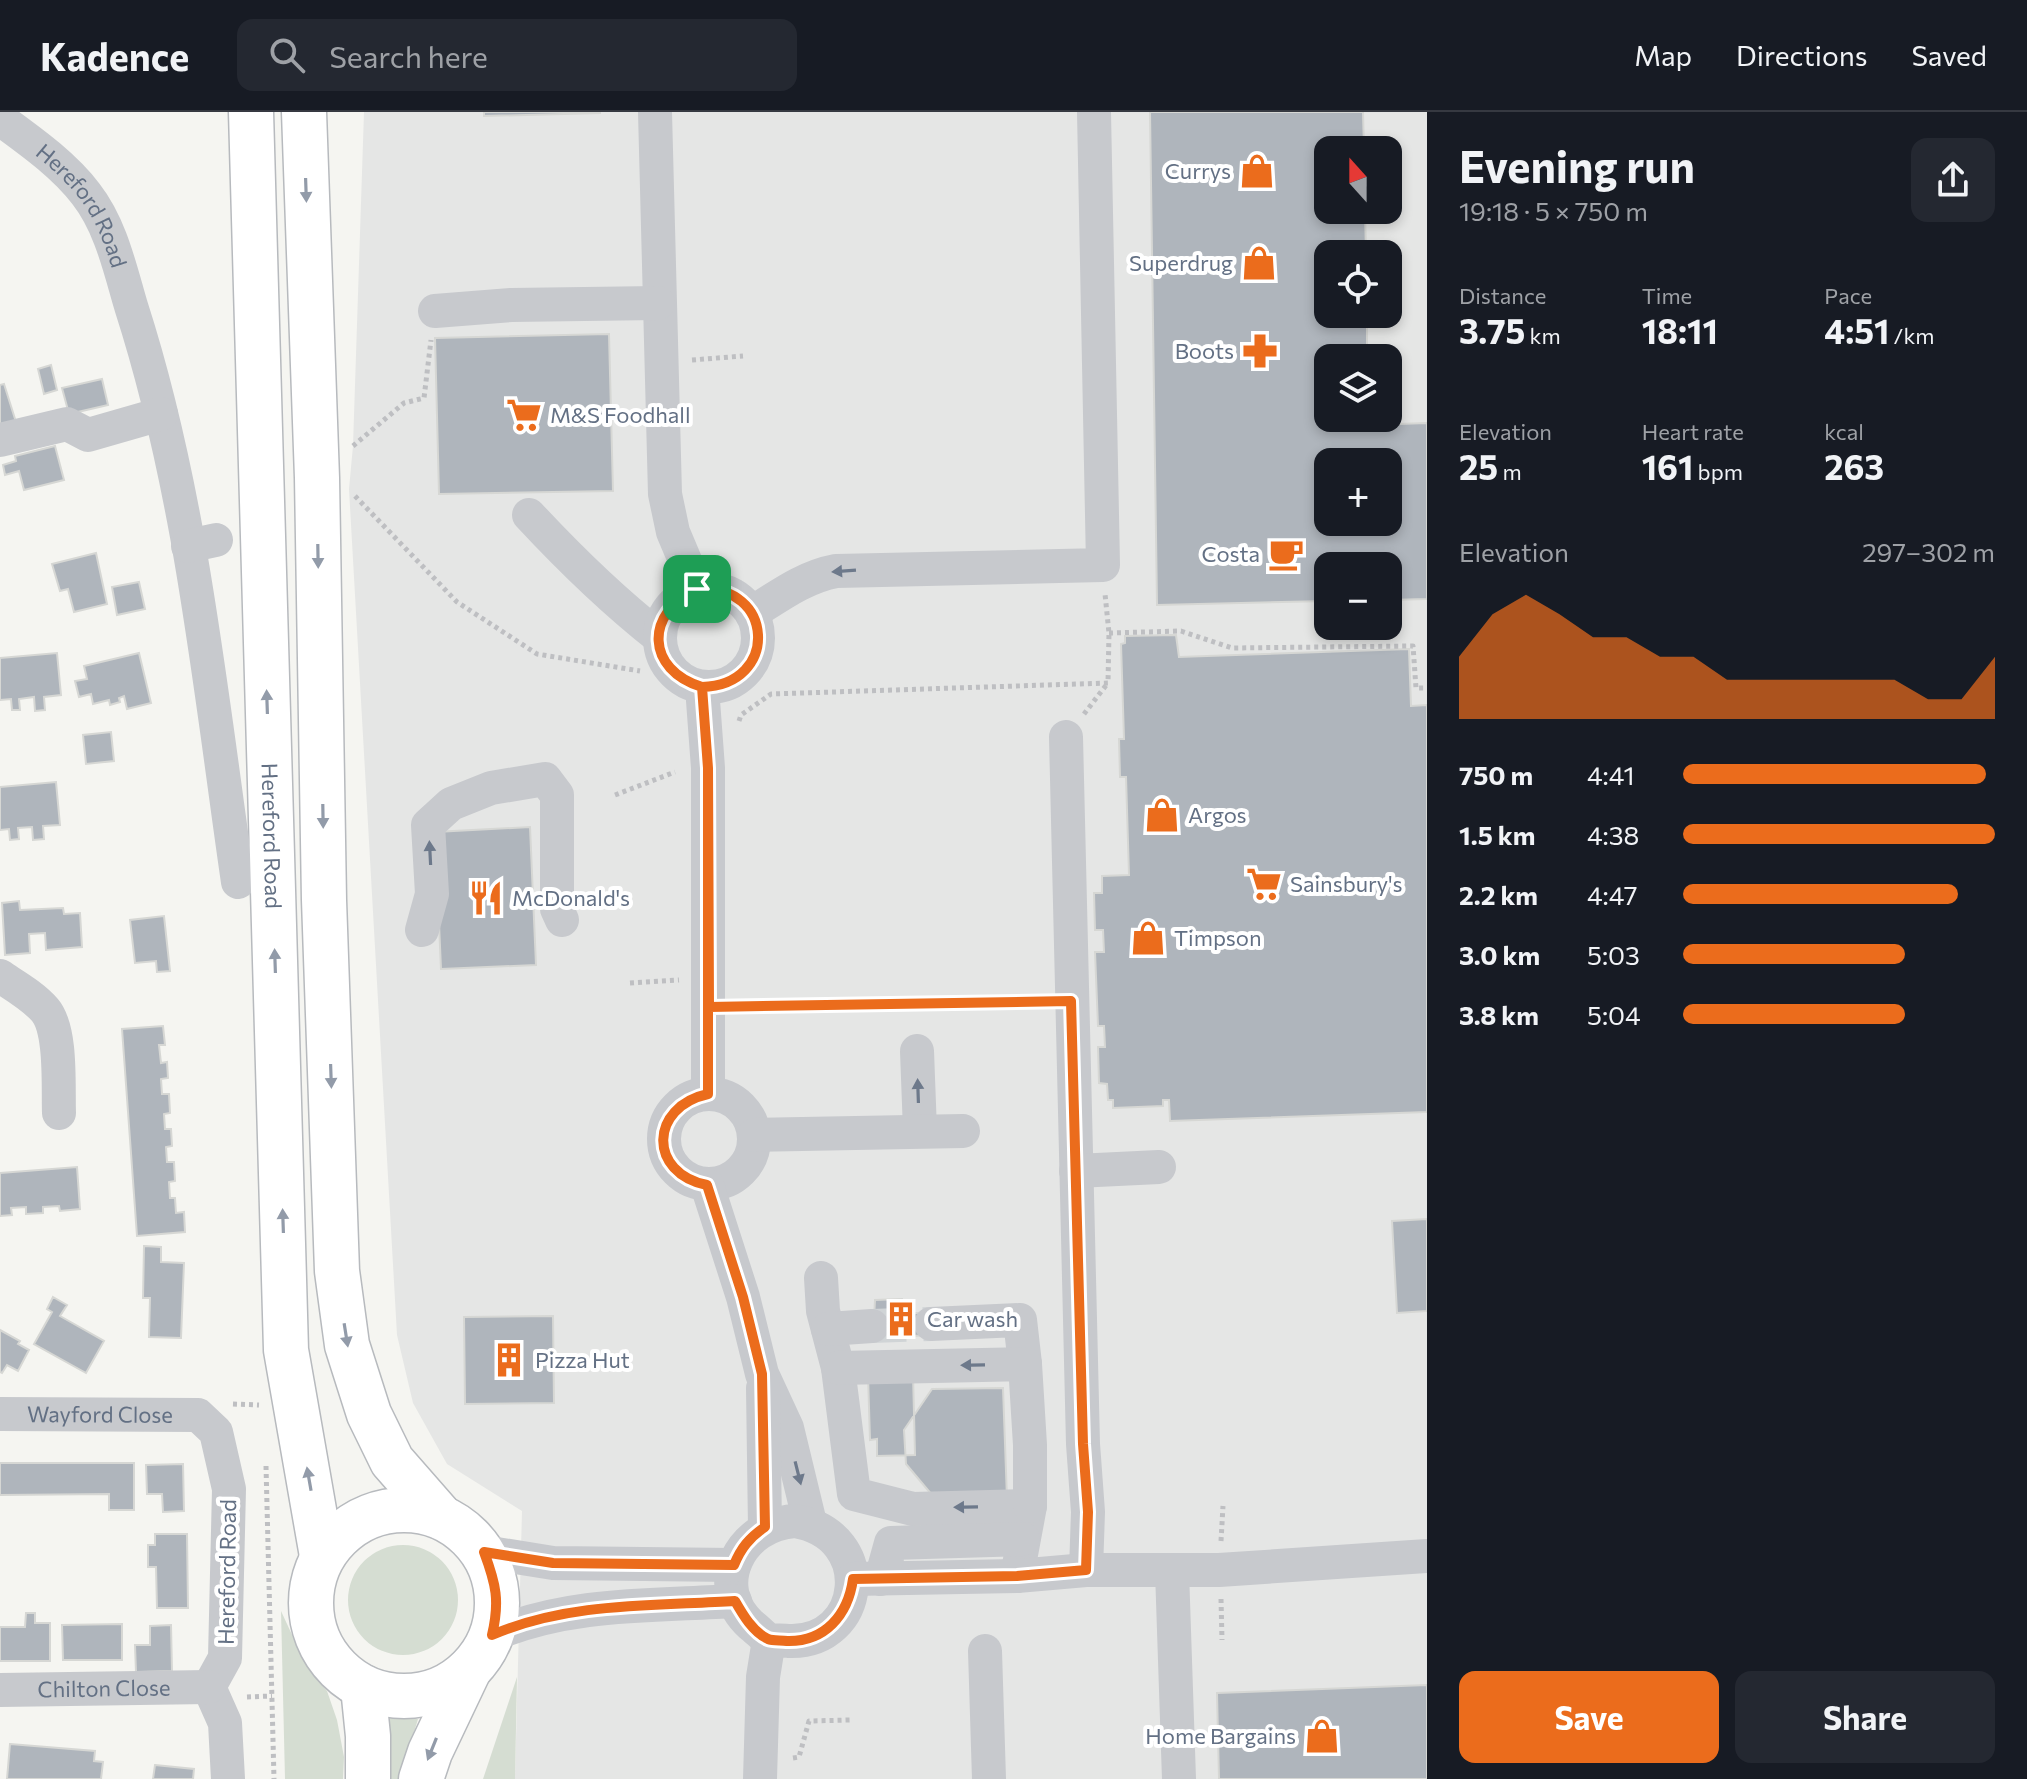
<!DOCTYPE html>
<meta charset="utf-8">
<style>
:root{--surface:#171b24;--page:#242831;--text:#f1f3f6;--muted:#9ea1a6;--line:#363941;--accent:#eb6c1c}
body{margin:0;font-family:Commissioner,sans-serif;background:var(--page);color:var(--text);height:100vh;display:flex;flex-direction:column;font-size:30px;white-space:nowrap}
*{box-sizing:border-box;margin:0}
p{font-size:26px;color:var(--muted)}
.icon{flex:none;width:44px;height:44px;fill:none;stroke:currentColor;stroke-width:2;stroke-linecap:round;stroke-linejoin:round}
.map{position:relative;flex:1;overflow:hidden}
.sheet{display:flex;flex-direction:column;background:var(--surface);width:600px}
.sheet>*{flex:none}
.needle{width:52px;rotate:339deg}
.buttons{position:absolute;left:1314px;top:24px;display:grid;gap:16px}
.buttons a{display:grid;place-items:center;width:88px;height:88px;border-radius:16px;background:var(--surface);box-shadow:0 4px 12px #0003;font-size:40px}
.pin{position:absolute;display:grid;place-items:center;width:68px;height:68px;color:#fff;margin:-34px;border-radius:16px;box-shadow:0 4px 12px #0006}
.round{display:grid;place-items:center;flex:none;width:84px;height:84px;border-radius:16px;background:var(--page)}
.summary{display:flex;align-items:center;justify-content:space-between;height:136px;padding:0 32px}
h1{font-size:44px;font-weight:700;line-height:60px}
.metrics{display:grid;grid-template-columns:repeat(3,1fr);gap:12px;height:136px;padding:8px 32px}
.metrics div{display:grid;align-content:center}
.metrics b{font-size:34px;font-weight:700}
.metrics small{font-size:22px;font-weight:400}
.metrics p{font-size:22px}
.chart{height:224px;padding:16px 32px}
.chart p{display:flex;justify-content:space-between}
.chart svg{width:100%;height:144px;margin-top:8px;fill:var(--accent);opacity:.7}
.button{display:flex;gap:16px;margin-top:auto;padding:16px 32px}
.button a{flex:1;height:92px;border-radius:16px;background:var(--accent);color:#fff;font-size:32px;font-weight:700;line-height:92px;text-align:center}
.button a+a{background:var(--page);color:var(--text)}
ul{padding:0 32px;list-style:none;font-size:26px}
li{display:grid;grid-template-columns:128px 96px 1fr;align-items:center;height:60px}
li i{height:20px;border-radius:10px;background:var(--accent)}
header{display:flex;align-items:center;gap:48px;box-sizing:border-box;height:112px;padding:0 40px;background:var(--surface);border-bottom:2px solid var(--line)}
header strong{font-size:38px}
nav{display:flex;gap:44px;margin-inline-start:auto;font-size:28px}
.search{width:560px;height:72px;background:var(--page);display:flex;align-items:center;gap:20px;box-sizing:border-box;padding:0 28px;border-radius:16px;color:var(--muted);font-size:30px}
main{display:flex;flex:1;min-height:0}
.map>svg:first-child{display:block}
</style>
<header>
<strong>Kadence</strong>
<div class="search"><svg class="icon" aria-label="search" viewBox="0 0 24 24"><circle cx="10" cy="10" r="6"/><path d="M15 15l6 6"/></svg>Search here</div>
<nav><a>Map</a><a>Directions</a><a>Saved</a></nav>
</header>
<main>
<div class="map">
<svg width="1427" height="1667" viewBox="0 0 1427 1667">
<rect width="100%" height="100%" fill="#f5f5f1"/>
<!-- built -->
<path fill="#e5e6e5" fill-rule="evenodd" d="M364,0H1427V1667H515L522,1399L447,1352L413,1291L397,1223L349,377L353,334ZM1328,38H1388V98H1328ZM1328,142H1388V202H1328ZM1328,246H1388V306H1328ZM1328,350H1388V410H1328ZM1328,454H1388V514H1328Z"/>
<!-- green -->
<path fill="#d5ddd2" d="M348 1488a55 55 0 1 1 110 0a55 55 0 1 1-110 0Z
M281,1499L306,1553L327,1579L337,1608L344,1645L343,1667H285Z
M517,1565L515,1667H483Z
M380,1601L418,1607L400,1667H385Z"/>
<!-- building -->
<path fill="#afb5bc" stroke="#d6d7d4" stroke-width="2" fill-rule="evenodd" d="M484,0H600V1L484,4Z
M1150,0H1363L1364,38H1328V98H1365L1366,142H1328V202H1367V246H1328V306H1369V313L1427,311V487L1388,488V454H1328V489L1157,493ZM1328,350H1388V410H1328Z
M609,222L613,379L439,382L435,226Z
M51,253L57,278L44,282L38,257Z
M102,267L108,293L69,302L62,276Z
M4,272L16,310L0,315V273Z
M55,334L64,368L24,378L19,359L5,363L3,353L16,349L15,344Z
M96,441L107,492L74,500L68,477L60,479L52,452Z
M139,470L145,497L117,503L112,475Z
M1176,523L1179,545L1409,537L1411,594L1427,593V1000L1170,1009L1169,988H1163V994L1113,996V988H1108L1107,972L1099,971L1098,935H1105L1104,914H1098L1095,840H1104L1103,818H1095L1094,781H1102V764L1129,763L1126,665H1120L1119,627H1124L1121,532L1125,531V524Z
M57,541L61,583L44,585L45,598L35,599L34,585L19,587L20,598H12L11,587L0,588V546Z
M139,541L151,591L127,597L124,584L119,586L120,590L110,593L109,588L93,592L91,582L79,585L75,569L87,567L84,554Z
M111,620L114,649L86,652L83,623Z
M56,670L60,713L43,714L44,727L33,728L32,715L18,716L19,727L10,728L9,717L0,718V675Z
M530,715L536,853L441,857L435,720Z
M19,789L20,798L63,796L64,802L80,801L82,835L46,838L45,821L29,822L30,841L5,843L2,791Z
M164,804L170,859L157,860L156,849L135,851L130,808Z
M163,914L165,933H159L161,951L167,950L168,966L161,967L162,982H169L170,1001L164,1002L165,1017H171L172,1034L166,1035L167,1050H174L175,1069L169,1070L170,1086H175L176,1101L184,1100L185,1120L137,1124L122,917Z
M77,1055L80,1097L60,1099L59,1094L43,1095V1101L26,1102V1095L11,1096L12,1103L0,1104V1061Z
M1427,1107V1199L1397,1201L1392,1109Z
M144,1134L161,1135V1150L184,1151L181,1226L149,1225L150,1186H143Z
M53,1185L67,1193L60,1204L104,1229L86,1261L34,1232L52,1200L47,1197Z
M902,1187L903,1202L930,1200L931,1223L873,1226L875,1188Z
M553,1204L554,1291L465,1292L464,1205Z
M0,1218L20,1229L18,1232L29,1238L18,1259L7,1253L2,1261L0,1260Z
M913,1262L915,1343L877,1344V1327L870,1328L868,1263Z
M1003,1276L1007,1387L937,1389L906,1352L904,1318L932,1277Z
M0,1351H134V1398H109V1382L0,1383Z
M183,1352L184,1399L163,1400L162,1382H147L146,1353Z
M155,1422H187L188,1496H157L156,1455H148V1433H155Z
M26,1501H35V1511H50V1549H0V1515H25Z
M122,1512V1548H63L62,1513Z
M171,1513L172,1559L136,1560L135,1533H150V1514Z
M1427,1573V1667H1219L1217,1581Z
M10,1632L95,1639L94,1649L103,1650L101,1667H7Z
M155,1653L194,1657L193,1667H153Z"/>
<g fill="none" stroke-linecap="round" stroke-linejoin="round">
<!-- minor-tunnel -->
<path stroke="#d0d4d6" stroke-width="34" stroke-dasharray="34 17" stroke-linecap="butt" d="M872,1214L931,1212"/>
<!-- major casing -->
<g stroke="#b7babe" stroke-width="47">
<g id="major">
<path id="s4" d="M251,0L286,1238L322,1444"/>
<path d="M304,0L317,366L324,788L337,1159L347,1233L369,1302L392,1349L441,1405"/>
<circle cx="404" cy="1491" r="93"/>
<path d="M363,1575L368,1624V1667"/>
<path d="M421,1667L430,1640L469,1558"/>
</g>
</g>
<!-- path -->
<path stroke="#bebfc2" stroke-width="5" stroke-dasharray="4 4" stroke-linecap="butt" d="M692,248L743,244
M353,334L404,291L424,286L431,228
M355,384L457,490L537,542L640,559
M1109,521L1181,519L1232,536L1413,534L1416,576H1427
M1084,602L1107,572
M739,609L741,603L771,582L1108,571L1109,521L1105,482
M615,683L675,660
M630,871L679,868
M740,894L1042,889
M233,1292L259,1293
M266,1354L274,1667
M1221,1429L1223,1394
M1221,1487L1222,1528
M247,1585L272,1584
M793,1646L799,1645L809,1609L850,1608"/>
<!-- minor -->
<g stroke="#c7c9cd" stroke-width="34">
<path d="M655,0L665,382L673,420L697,477"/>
<path id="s1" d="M0,7C30,29 63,52 86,82C111,114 120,157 131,194C191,380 210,577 238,770"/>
<path d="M435,199L511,193L658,191"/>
<path d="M0,328L67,312L88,323L161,302"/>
<path d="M529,403C569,446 612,488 659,525"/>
<path d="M188,434L216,428"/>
<circle cx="709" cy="526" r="49"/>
<path d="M752,501C779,484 804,465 836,459L1103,453L1094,0"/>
<path d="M702,575L708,656V982"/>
<path d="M1066,625L1083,1332L1088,1400L1086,1458"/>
<path d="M422,818L432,782L428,713L451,692L491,676L545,667L557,683V797L562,808"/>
<path d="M0,864C15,874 33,884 45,898C62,918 58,975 59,1001"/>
<path d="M917,939L920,1019"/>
<circle cx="709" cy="1027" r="45"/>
<path d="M754,1023L963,1019"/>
<path d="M1076,1059L1159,1055"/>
<path d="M707,1073L743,1185L762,1262L787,1316L810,1411"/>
<path d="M821,1166L823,1199L838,1256L854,1382L913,1397L1030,1394L1017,1464"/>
<path d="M931,1212L1020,1208L1025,1252"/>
<path d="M828,1217L872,1214"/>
<path d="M838,1256L1025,1252L1030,1333V1394"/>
<path d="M763,1276L765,1415"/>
<path id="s2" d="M0,1302L198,1303L216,1320L229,1377L225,1546L209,1575L225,1611L228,1667"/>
<path d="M795,1409C878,1423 865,1532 789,1529C783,1528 775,1529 770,1528C764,1526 757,1517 751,1513C708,1474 741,1412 795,1409Z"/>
<path d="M484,1440L553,1451L734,1453"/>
<path d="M1172,1459L1179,1667"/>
<path d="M853,1467L1017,1464L1086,1458H1219L1427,1444"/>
<path d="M881,1467L891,1431L1023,1427"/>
<path d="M492,1523C569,1490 653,1494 735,1489"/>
<path d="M985,1539L989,1667"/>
<path id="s3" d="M0,1578L209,1575"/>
<path d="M760,1667L763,1565L769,1528"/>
</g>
<!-- major -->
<use href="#major" stroke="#fff" stroke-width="44"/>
</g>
<!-- one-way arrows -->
<defs><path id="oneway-solid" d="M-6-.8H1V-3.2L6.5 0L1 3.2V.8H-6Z" transform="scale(2)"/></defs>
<g fill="#929ba9">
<use href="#oneway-solid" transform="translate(306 78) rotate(88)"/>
<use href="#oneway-solid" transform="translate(318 444) rotate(89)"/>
<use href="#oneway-solid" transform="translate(267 590) rotate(-92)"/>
<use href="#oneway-solid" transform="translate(323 704) rotate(89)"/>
<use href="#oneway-solid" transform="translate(275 849) rotate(-92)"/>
<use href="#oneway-solid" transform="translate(331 964) rotate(88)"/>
<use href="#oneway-solid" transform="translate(283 1109) rotate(-92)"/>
<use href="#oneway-solid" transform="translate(346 1223) rotate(81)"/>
<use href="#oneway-solid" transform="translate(309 1367) rotate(-100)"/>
<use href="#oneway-solid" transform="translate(432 1637) rotate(112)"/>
</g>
<g fill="#6d798b">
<use href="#oneway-solid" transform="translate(844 459) rotate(176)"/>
<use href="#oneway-solid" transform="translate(430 741) rotate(-93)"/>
<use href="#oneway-solid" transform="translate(918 979) rotate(-92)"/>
<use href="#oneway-solid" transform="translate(973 1253) rotate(179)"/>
<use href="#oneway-solid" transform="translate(798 1361) rotate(76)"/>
<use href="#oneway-solid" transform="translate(966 1395) rotate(179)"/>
</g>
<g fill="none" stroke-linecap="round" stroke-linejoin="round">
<!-- route casing -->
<g stroke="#fff" stroke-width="16">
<path id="route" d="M697,477C644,501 646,558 702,575L708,656V982C649,995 648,1061 707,1073L743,1185L762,1262L765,1415C749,1426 741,1436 734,1453L553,1451L484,1440C496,1472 500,1489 492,1523C569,1490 653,1494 735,1489C743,1503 753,1520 768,1527C773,1529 781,1528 787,1529C825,1530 848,1503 853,1467L1017,1464L1086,1458L1088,1400L1083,1332L1071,889L709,895L708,656L702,575C780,573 775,471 697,477"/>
</g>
<!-- route -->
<use href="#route" stroke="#eb6c1c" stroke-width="10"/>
</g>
<!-- icons -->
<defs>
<g id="shop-bare" transform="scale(2.76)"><path d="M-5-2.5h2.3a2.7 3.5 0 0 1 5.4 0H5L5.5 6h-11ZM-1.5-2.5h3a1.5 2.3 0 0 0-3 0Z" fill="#eb6c1c" stroke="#fff" stroke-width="2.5" paint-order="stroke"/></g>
<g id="pharmacy-bare" transform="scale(2.76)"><path d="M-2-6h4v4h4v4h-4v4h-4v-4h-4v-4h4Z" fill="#eb6c1c" stroke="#fff" stroke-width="2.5" paint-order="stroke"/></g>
<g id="supermarket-bare" transform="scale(2.76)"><path d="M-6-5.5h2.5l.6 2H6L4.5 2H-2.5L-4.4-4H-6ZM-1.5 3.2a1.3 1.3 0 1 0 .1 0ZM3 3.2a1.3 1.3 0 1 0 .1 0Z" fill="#eb6c1c" stroke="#fff" stroke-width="2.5" paint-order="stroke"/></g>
<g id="cafe-bare" transform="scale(2.76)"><path d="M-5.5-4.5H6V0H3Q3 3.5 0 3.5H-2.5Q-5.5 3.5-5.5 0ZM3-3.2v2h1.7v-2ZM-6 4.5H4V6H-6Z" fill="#eb6c1c" stroke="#fff" stroke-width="2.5" paint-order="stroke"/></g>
<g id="restaurant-bare" transform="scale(2.76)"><path d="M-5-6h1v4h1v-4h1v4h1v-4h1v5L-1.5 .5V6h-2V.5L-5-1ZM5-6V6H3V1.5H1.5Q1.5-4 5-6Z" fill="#eb6c1c" stroke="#fff" stroke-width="2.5" paint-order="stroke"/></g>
<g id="building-bare" transform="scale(2.76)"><path d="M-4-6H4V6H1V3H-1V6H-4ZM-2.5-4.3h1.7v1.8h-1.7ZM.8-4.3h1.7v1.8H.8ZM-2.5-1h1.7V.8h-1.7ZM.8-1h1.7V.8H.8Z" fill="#eb6c1c" stroke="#fff" stroke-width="2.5" paint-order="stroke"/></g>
</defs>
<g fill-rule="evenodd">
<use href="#shop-bare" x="1257" y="59"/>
<use href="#shop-bare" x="1259" y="151"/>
<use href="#pharmacy-bare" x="1260" y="239"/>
<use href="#supermarket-bare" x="524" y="303"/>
<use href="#cafe-bare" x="1286" y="442"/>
<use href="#shop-bare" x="1162" y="703"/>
<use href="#supermarket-bare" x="1264" y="772"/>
<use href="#restaurant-bare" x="486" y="786"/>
<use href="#shop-bare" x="1148" y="826"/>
<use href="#building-bare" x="901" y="1207"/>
<use href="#building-bare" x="509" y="1248"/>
<use href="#shop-bare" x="1322" y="1624"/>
</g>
<g text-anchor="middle" stroke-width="8" stroke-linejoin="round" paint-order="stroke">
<!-- poi labels -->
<g font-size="22" fill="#637084" stroke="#fff" text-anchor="start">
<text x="1231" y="67" text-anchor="end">Currys</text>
<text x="1233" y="159" text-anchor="end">Superdrug</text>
<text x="1234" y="247" text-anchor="end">Boots</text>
<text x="550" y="311">M&amp;S Foodhall</text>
<text x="1260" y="450" text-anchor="end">Costa</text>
<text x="1188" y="711">Argos</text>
<text x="1290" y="780">Sainsbury's</text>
<text x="512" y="794">McDonald's</text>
<text x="1174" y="834">Timpson</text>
<text x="927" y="1215">Car wash</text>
<text x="535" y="1256">Pizza Hut</text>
<text x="1296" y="1632" text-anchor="end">Home Bargains</text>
</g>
<!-- street labels -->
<g font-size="22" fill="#637084" stroke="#fff">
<text dy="8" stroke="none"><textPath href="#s1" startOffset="122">Hereford Road</textPath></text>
<text dy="8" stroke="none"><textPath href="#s4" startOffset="724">Hereford Road</textPath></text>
<text dy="8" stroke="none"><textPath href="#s2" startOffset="100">Wayford Close</textPath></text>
<text transform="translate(227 1460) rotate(-89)" y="8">Hereford Road</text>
<text dy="8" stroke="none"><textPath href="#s3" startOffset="104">Chilton Close</textPath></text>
</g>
</g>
</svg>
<div class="buttons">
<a><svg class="needle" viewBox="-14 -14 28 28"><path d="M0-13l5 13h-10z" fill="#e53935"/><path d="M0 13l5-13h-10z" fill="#9ea1a6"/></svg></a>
<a><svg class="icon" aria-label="locate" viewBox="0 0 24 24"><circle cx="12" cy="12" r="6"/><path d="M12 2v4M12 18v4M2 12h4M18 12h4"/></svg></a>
<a><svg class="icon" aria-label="layers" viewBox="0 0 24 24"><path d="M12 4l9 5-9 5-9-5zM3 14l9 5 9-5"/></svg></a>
<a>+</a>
<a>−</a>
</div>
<div class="pin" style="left:697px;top:477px;background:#1e9e55"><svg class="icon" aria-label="arrive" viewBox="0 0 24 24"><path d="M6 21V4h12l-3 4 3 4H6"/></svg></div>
</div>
<section class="sheet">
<div class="summary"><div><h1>Evening run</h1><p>19:18 · 5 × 750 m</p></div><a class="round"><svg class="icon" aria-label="share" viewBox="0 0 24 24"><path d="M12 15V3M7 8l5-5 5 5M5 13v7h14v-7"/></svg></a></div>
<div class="metrics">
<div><p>Distance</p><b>3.75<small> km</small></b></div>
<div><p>Time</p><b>18:11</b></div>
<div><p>Pace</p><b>4:51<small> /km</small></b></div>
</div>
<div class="metrics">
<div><p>Elevation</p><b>25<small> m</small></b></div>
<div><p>Heart rate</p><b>161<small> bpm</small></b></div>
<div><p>kcal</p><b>263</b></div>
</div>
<div class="chart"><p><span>Elevation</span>297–302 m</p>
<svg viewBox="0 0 160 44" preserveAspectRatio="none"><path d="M0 44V25L10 12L20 6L30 12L40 19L50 19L60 25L70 25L80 32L90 32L100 32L110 32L120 32L130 32L140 38L150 38L160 25V44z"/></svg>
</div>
<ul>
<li><b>750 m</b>4:41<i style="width:97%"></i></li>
<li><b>1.5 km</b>4:38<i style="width:100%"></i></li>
<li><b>2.2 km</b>4:47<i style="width:88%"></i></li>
<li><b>3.0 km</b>5:03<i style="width:71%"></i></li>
<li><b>3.8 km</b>5:04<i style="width:71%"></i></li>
</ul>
<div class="button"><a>Save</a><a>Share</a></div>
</section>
</main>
